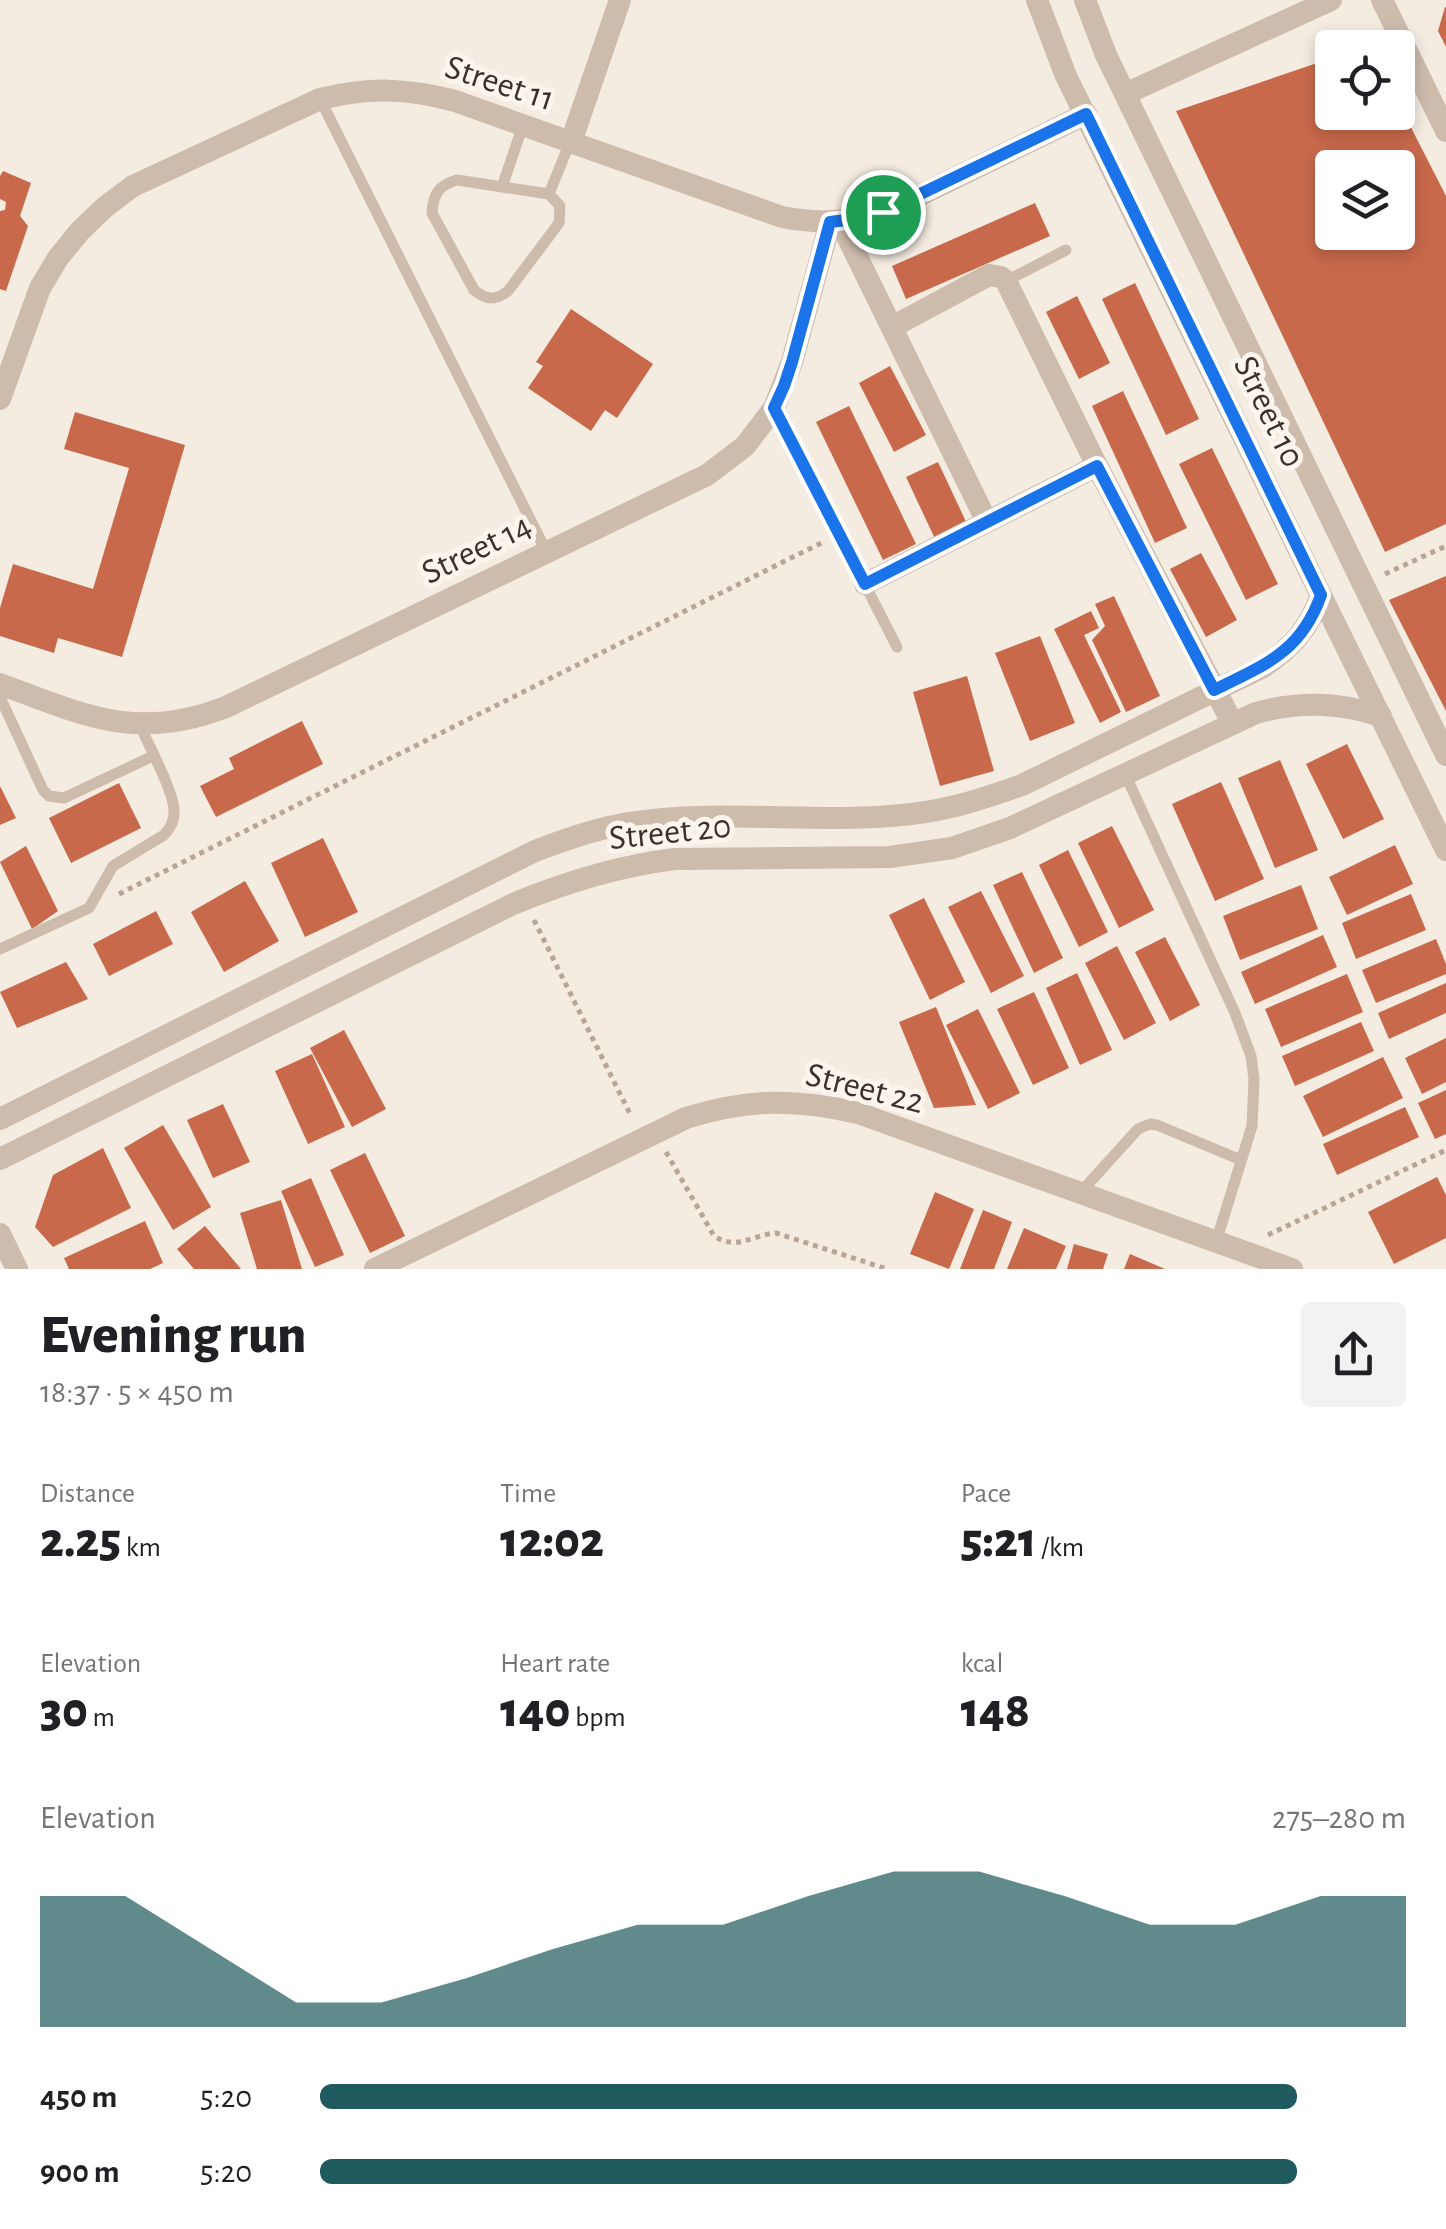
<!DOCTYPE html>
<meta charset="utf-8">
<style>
:root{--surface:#fff;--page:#f2f2f2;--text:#202124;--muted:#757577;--accent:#1f5a5e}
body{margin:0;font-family:"Alegreya Sans",sans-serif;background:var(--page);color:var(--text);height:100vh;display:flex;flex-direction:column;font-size:38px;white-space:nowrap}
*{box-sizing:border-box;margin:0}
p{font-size:32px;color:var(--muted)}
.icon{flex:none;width:55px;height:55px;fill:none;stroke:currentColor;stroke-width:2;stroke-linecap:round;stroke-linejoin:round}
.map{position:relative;height:1269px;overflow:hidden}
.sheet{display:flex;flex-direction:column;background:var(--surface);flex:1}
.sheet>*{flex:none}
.controls{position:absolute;left:1315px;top:30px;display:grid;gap:20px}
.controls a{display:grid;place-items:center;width:100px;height:100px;border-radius:10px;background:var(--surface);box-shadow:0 5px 15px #0003;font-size:50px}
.pin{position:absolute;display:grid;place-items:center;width:85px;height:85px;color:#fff;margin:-42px;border:5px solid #fff;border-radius:50%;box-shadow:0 2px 10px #0007}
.round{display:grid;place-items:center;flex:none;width:105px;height:105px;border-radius:10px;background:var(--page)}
.headline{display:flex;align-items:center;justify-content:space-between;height:170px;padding:0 40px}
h1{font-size:55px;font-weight:800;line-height:75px}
.figures{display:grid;grid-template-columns:repeat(3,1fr);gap:15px;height:170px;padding:10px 40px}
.figures div{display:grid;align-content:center}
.figures b{font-size:50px;font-weight:800}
.figures small{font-size:28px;font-weight:400}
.figures p{font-size:28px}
.chart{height:280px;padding:20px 40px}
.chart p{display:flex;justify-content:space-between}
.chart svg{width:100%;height:180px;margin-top:10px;fill:var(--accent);opacity:.7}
ul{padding:0 40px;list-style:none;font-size:32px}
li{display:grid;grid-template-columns:160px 120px 1fr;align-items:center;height:75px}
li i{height:25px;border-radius:12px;background:var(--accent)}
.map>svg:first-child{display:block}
</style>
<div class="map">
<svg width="1446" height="1269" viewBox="0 0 1446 1269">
<rect width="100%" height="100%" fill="#f4ebe1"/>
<!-- building -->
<path fill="#c8694b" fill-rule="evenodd" d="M1445,7H1446V47L1438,31Z
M1332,58V112H1398V102L1446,196V524L1385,552L1176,111ZM1332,168H1398V232H1332Z
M3,171L31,183L20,216L28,226L6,291L0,289V211L5,210L6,202L0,199V176Z
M1035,203L1050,236L906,299L892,266Z
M1135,283L1199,419L1166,435L1102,299Z
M1077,296L1110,363L1079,379L1046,312Z
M571,309L653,364L617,418L605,410L591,431L528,388L543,366L536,362Z
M890,366L926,435L894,452L859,383Z
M1123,391L1187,528L1155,543L1092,406Z
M849,406L916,544L883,560L816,422Z
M75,412L185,445L122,657L58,638L54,653L0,636V608L13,564L93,589L129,468L64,449Z
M1212,448L1278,584L1246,600L1179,464Z
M938,462L968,526L936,541L906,477Z
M1201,553L1237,620L1206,637L1170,569Z
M1446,576V711L1389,600Z
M1114,596L1160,696L1126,712L1092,640L1105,626L1095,604Z
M1091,611L1099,628L1084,635L1121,712L1100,723L1054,629Z
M1040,636L1075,723L1030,741L995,653Z
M967,676L994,771L940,786L913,692Z
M302,721L323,764L216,817L200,786L234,769L229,758Z
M1347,744L1384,819L1343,839L1306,764Z
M1280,760L1318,850L1275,868L1238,778Z
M1221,782L1264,879L1215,901L1172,804Z
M119,783L141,828L71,863L49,818Z
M0,786L16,818L0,825Z
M1112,826L1154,910L1119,928L1078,843Z
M323,838L358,912L305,937L271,863Z
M1395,845L1413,884L1347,915L1329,877Z
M26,846L58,911L32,929L0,862Z
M1068,850L1108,932L1079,947L1039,865Z
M1022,872L1063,958L1034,973L993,885Z
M245,881L279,941L224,972L191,912Z
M1301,885L1318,929L1240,960L1223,916Z
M981,891L1024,976L991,993L948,907Z
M1411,894L1426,930L1356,959L1342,923Z
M924,898L965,982L930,1000L889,915Z
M156,911L173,944L109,976L93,944Z
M1323,935L1337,967L1255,1004L1241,972Z
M1165,937L1200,1005L1170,1021L1135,952Z
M1436,939L1446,964V974L1376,1003L1362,970Z
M1117,946L1156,1023L1124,1040L1085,963Z
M66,962L88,999L17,1028L0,992Z
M1077,973L1112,1050L1080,1065L1046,988Z
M1347,974L1363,1012L1281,1047L1265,1009Z
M1446,983V1013L1389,1039L1378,1013Z
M1034,992L1069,1068L1033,1085L997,1009Z
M936,1007L976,1105L934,1108L899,1022Z
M978,1009L1020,1093L988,1109L946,1025Z
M1361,1022L1374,1051L1295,1086L1282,1056Z
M344,1030L386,1109L352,1127L310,1048Z
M1446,1038V1082L1422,1094L1405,1058Z
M312,1054L345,1127L308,1144L275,1071Z
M1383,1057L1403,1098L1323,1137L1303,1096Z
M1446,1090V1134L1435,1139L1418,1103Z
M223,1104L250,1162L213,1178L187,1120Z
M1405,1107L1419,1137L1337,1175L1323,1144Z
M163,1125L211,1207L173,1230L124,1148Z
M103,1148L131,1208L53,1247L35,1227L53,1175Z
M365,1153L405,1236L370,1253L330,1170Z
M1437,1177L1446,1195V1238L1394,1264L1368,1212Z
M311,1178L344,1255L315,1267L281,1191Z
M935,1192L974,1209L949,1269L910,1254Z
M281,1200L302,1269H257L240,1213Z
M983,1210L1012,1222L994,1269H960Z
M145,1221L163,1263L150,1269H69L64,1258Z
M205,1226L241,1269H194L177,1249Z
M1024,1228L1066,1246L1056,1269H1007Z
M1074,1244L1108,1254L1103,1269H1067Z
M1130,1254L1165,1269H1124Z"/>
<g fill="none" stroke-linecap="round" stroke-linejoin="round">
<!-- path -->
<path stroke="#b9a596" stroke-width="5" stroke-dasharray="5 5" stroke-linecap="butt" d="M1385,574L1446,546
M119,894L825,541
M534,920L631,1116
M666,1152L714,1236C738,1251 751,1235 776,1233L887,1269
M1268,1235L1446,1150"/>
<!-- lane -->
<path stroke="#cdbbac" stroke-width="11" d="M320,99L547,553
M457,180L549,194L560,206L559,223L508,291C495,301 486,300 474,290L432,213C433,194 439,185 457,180Z
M502,187L523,125
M549,194L570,142
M1006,281L1066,250
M774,408L897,647
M0,697L43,790L49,796L64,798L153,756
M1125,774L1235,1013L1251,1056L1254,1079L1252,1126L1216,1242
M0,949L89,908L113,866L164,835C170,828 174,822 174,812C175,793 148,745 140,725
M1080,1193L1138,1129L1150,1124L1157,1125L1241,1160"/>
<!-- street -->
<path stroke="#cdbbac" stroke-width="22" d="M1037,0L1066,76L1446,850
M1085,0L1106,55L1446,755
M1382,0L1446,131
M1125,94L1331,0
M571,142L620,0
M840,222L987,522
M892,327L989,275L1001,277L1006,281L1097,466L1233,724
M0,399L40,288L58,258L80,231L105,207L133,186L320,99C370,87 406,88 455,101L782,217C818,224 848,222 883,213L1086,114
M865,584L1097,466
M0,684C84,715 136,742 226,707L707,475L745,446L774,408L792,362L830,223
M0,1119L535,851C566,839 597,828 630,823C723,808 818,825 911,814C949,810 986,798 1022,785L1263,667C1292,648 1310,627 1321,595
M0,1159L513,904C566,882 618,866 675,859L890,857L952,848L1010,828L1256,713C1299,701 1338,702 1381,716
M0,1234L17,1269
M375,1269L686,1118C748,1099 795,1098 858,1113L1292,1269"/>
</g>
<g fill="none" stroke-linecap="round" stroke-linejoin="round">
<!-- route casing -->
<g stroke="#fff" stroke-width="20">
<path id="route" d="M1086,114L1321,595C1301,652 1265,665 1214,690L1097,466L865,584L774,408L784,386L792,362L830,222L862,218L883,212Z"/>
</g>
<!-- route -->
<use href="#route" stroke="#1a73e8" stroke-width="12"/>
</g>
<g text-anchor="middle" stroke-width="10" stroke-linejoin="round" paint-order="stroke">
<!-- street labels -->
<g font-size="35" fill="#3b302b" stroke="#fbf5ee">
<text transform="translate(500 82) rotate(18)" y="12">Street 11</text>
<text transform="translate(1270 411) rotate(64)" y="12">Street 10</text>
<text transform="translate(476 548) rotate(-26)" y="12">Street 14</text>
<text transform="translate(670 831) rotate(-6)" y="12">Street 20</text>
<text transform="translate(865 1087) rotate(14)" y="12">Street 22</text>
</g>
</g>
</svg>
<div class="controls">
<a><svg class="icon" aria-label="locate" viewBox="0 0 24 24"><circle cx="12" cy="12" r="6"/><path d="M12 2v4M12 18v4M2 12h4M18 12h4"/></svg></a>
<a><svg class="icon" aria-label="layers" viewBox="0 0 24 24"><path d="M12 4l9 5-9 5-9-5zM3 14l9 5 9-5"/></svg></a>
</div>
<div class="pin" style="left:883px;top:212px;background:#1e9e55"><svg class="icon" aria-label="arrive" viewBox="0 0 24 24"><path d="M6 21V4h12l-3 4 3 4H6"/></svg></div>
</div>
<section class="sheet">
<div class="headline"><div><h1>Evening run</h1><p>18:37 · 5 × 450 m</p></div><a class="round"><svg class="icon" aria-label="share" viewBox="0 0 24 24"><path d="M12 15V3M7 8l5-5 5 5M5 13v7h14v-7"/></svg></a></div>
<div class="figures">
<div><p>Distance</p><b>2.25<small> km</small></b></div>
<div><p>Time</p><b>12:02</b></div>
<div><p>Pace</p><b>5:21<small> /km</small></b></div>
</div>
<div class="figures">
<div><p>Elevation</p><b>30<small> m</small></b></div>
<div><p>Heart rate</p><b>140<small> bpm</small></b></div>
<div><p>kcal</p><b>148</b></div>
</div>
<div class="chart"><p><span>Elevation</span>275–280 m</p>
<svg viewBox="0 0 160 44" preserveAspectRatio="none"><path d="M0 44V12L10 12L20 25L30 38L40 38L50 32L60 25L70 19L80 19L90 12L100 6L110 6L120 12L130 19L140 19L150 12L160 12V44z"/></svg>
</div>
<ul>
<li><b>450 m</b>5:20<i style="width:90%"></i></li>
<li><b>900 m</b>5:20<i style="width:90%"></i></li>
</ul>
</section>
